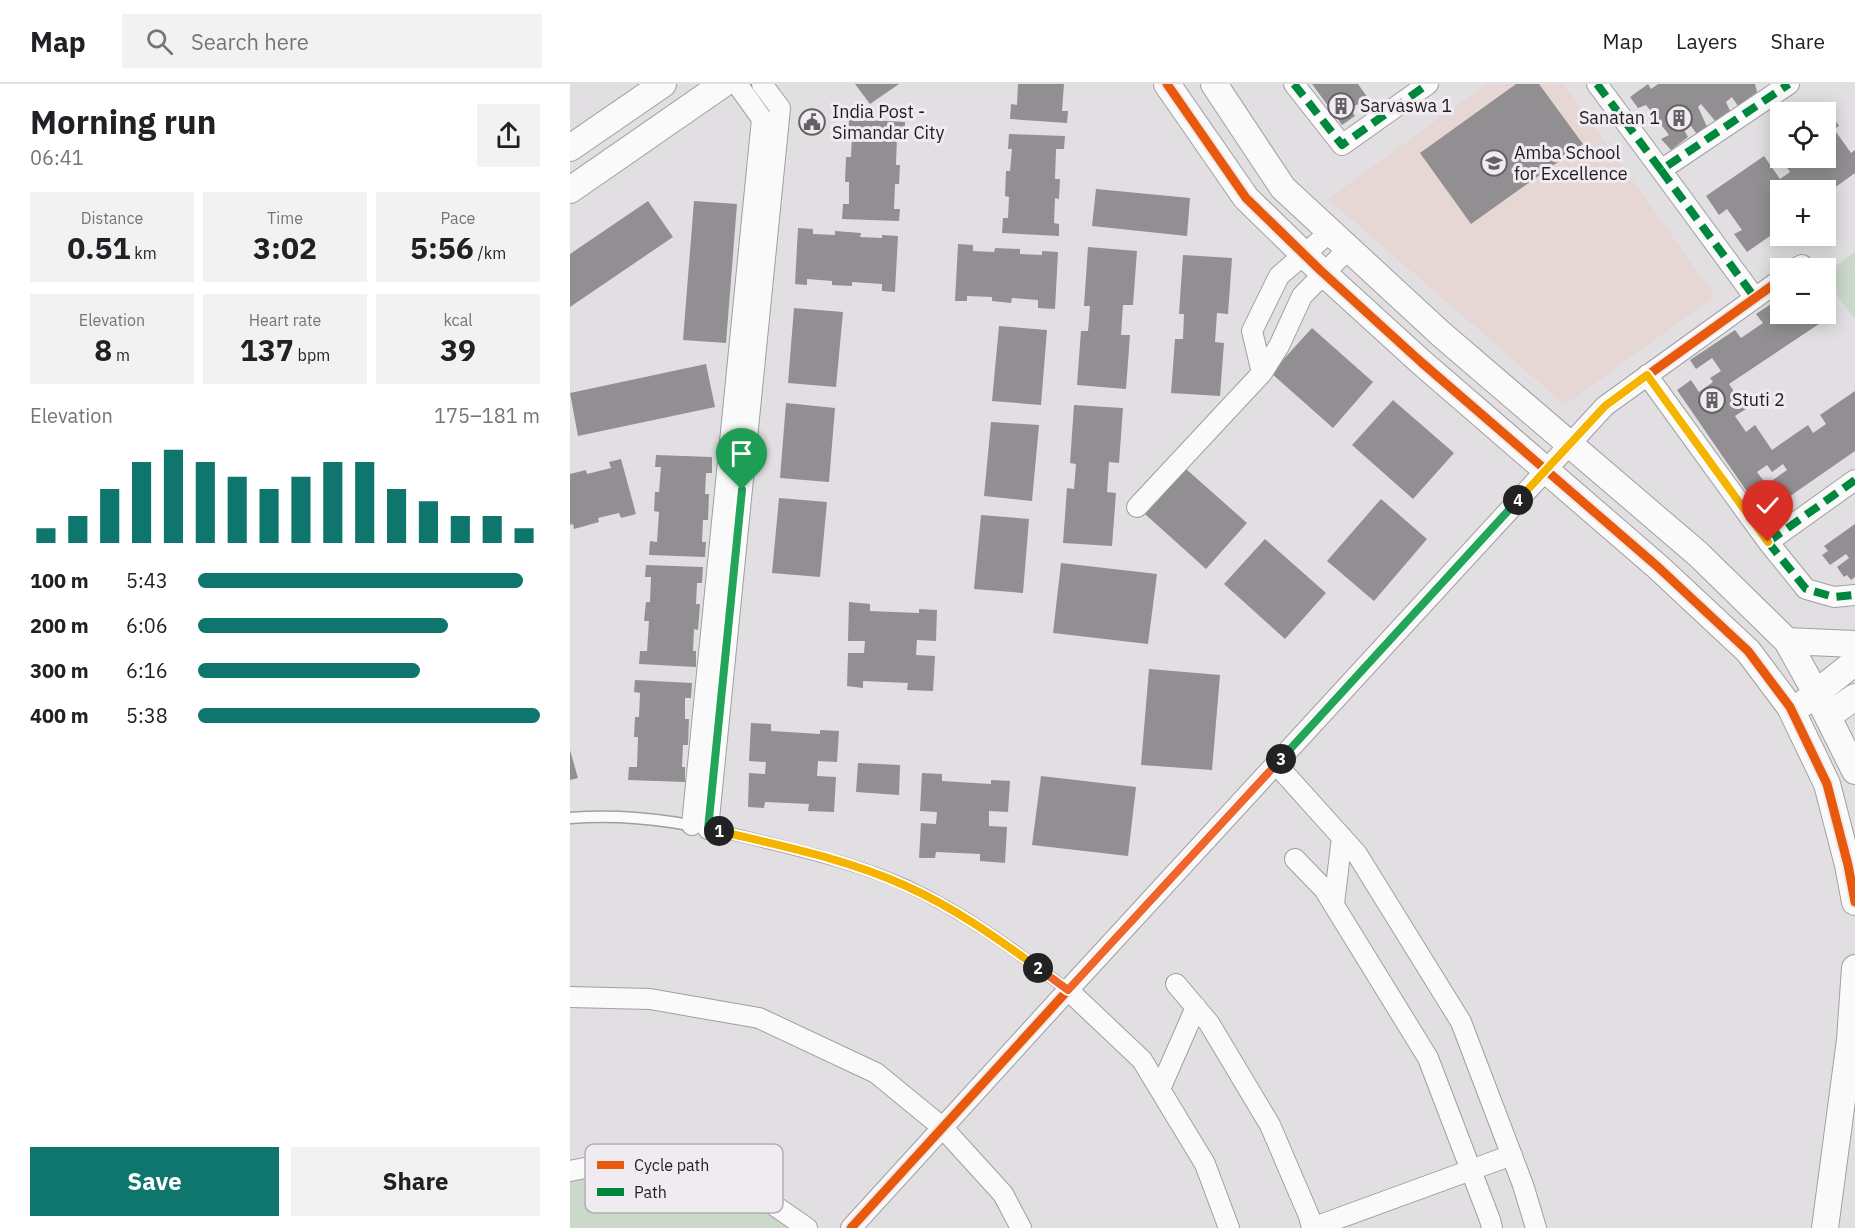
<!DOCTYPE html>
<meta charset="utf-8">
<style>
:root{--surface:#fff;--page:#f2f2f2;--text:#202124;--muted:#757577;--line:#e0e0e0;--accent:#0f766e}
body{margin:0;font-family:"IBM Plex Sans",sans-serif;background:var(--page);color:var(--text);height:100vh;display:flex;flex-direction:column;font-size:22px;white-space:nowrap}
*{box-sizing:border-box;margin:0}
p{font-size:20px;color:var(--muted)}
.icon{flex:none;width:33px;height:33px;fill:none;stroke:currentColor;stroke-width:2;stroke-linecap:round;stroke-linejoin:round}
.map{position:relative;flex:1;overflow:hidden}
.sheet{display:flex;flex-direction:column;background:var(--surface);width:570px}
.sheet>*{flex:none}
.controls{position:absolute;left:1200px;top:18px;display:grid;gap:12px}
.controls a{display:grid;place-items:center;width:66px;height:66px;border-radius:0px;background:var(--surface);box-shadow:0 3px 15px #0003;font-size:30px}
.pin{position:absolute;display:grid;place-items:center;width:51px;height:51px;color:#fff;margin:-62px -26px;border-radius:50% 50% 50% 0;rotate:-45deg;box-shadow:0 0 6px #0007}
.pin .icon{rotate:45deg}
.km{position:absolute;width:30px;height:30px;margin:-15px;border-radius:50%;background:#222;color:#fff;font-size:16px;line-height:30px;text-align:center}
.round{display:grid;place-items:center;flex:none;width:63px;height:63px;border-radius:0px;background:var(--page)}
.headline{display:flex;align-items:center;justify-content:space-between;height:102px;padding:0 30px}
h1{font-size:33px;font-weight:700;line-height:45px}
.metrics{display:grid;grid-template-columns:repeat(3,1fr);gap:9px;height:102px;padding:6px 30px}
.metrics div{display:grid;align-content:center;border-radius:0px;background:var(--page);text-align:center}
.metrics b{font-size:30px;font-weight:700}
.metrics small{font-size:16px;font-weight:400}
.metrics p{font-size:16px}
.chart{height:168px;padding:12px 30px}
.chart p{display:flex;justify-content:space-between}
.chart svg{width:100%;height:108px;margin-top:6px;stroke:var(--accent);stroke-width:6}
.action{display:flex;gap:12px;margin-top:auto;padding:12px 30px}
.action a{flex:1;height:69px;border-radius:0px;background:var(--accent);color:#fff;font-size:24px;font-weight:700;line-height:69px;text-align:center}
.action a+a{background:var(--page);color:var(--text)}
ul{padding:0 30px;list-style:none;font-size:20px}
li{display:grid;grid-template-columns:96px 72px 1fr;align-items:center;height:45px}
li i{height:15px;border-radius:8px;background:var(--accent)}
header{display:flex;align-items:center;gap:36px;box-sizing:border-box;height:84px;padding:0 30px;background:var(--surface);border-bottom:2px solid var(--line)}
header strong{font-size:28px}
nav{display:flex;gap:33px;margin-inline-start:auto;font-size:21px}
.search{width:420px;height:54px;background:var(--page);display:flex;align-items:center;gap:15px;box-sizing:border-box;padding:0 21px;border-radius:0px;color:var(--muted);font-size:22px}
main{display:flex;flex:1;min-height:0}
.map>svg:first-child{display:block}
</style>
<header>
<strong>Map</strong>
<div class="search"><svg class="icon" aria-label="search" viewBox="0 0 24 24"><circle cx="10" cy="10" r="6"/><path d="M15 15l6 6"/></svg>Search here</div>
<nav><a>Map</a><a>Layers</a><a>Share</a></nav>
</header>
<main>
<section class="sheet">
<div class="headline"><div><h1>Morning run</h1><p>06:41</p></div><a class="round"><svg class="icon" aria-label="share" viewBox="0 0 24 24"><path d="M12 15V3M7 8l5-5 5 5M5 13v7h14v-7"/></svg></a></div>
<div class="metrics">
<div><p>Distance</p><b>0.51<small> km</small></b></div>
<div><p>Time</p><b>3:02</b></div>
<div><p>Pace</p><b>5:56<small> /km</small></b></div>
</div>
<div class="metrics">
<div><p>Elevation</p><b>8<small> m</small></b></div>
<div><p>Heart rate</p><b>137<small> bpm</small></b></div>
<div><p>kcal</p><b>39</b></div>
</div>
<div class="chart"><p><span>Elevation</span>175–181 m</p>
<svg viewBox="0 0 160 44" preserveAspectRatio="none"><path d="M5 44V38M15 44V33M25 44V22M35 44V11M45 44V6M55 44V11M65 44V17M75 44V22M85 44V17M95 44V11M105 44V11M115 44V22M125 44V27M135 44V33M145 44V33M155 44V38"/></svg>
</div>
<ul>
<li><b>100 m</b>5:43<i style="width:95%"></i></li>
<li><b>200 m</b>6:06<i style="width:73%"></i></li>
<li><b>300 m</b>6:16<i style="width:65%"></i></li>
<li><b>400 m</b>5:38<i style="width:100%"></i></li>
</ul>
<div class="action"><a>Save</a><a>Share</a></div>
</section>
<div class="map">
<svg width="1285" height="1144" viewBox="0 0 1285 1144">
<rect width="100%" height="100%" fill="#e2dfe2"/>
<!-- education -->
<path fill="#e6d7d4" d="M916,0H994L1145,212L995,321L758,115Z"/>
<!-- green -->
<path fill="#cad9ca" d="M1285,168V235L1256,196V188Z
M93,1080L182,1106L237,1144H0V1087Z"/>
<!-- building -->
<path fill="#928f92" d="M285,0H329L300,20Z
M448,0H494L492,27H498L497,39L440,35L441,20L447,21Z
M742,0H788L800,17L791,24L788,20L780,25L785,32L772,41Z
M946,0H969L1013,60L901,140L850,69Z
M1078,0L1081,5L1088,0H1185L1187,8L1168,22L1162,13L1156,18L1161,29L1146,38L1131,20L1128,23L1139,47L1129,53L1121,42L1113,44L1118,53L1101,66L1091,55L1099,51L1076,21L1068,24L1060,13Z
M1259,28L1269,42L1264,45L1281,69L1285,66V89L1256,110V106H1233L1231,103L1226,106H1210V145L1177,168L1164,150L1172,146L1157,125L1149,131L1136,112L1194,72L1210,95L1220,88L1205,66L1210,62V74H1256V31Z
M279,35L335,38V51H327L326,81H330L329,100H325L324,125H330L329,137L272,135L273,120H279V98H275L276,73H281L282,51H278Z
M439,50L495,52L494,65H486L485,95H490L489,115L485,114L484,139L489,140V152L432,149L433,134H438L439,113L435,112L436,87H440L442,65H438Z
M526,105L620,114L617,152L522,142Z
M78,117L103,153L0,223V170Z
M124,117L167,120L156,259L113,256Z
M228,144L243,145V150L265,151V147L291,149L290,153L312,154V151L328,152L325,208L312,207V200L282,198V202L262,201V197L237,195V201L225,200Z
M388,160L403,161V167L424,168L425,164L450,165V170L472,171V167L488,168L485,225L468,224V216L442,214L441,219L422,217V213L397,212V217H385Z
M518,163L567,167L563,221H553L551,251H560L556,305L507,301L511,247H518L520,222H514Z
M613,171L662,174L658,230L647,229L645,258L654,259L650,312L601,309L605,255H613L614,230H609Z
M1210,214V230H1256V224L1261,232L1159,300L1176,325L1165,332L1176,348L1185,341L1202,366L1238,341L1243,349L1256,340L1250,331L1285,307V367L1213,417L1200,398L1217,386L1213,380L1202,388L1197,381L1187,388L1199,404L1182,415L1107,306L1121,296L1129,308L1143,298L1140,294L1151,287L1142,274L1126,285L1120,276L1165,246L1171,254L1193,239L1186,230Z
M224,224L273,228L266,303L218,299Z
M429,242L477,246L471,321L422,317Z
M742,244L803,298L763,344L701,289Z
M136,280L145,323L8,352L0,309Z
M823,316L884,369L843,415L782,361Z
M216,319L265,324L259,398L210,394Z
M504,321L553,324L549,379L539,378L537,408L546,409L542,462L493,459L497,404L504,405L506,380L500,379Z
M421,338L469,341L462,417L414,412Z
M86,371L142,373V389H136L135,410H139L138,436H133L132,458H136L135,473L79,471L80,457L87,458L89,428L84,427L85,408H89L91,383H85Z
M51,375L66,430L51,434L49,429L28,434L29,438L4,445L3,440L0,441V390L16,386L17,390L41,384L39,378Z
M616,385L677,439L636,485L575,430Z
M209,414L257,418L250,493L202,489Z
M811,415L857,455L804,517L757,477Z
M411,431L459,435L453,509L404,505Z
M1285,440V493L1281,496L1277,491L1274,493L1267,483L1279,474L1276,470L1260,481L1252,471L1258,467L1254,462Z
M695,455L756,509L715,555L654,500Z
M491,479L587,490L578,560L483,549Z
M76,481L133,483L132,499H127L126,520H130L128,546L124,545L123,567H126V583L69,580L70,567H77L79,537H74L76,518H80L81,493H75Z
M279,518L300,520V527L349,529V525L367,526L366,557L347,556L346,571L365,572L363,607L337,606L338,599L293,597V604L277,602L278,569H294L295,557H278Z
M579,585L650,591L642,686L571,681Z
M65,596L122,599L121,614H115V635H119L118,661H113L112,683H115V698L58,696L59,683H67L68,653H64L65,633H69L70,609L64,608Z
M181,639L201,640V647L250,650V646L269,647L267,678L248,677L247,692L266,693L264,728L238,727L239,720L195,718L194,724L178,723L179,689L195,690L196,678L179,677Z
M0,666L8,694L0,696Z
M288,679L330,681L329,711L286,708Z
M352,689L372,690V697L421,700V696L440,697L438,728L419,727V742L437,743L435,779L410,777V770L366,768L365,774H349L351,739L366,740L367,728L350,727Z
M471,692L566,703L558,772L462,761Z"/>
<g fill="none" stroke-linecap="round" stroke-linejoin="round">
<!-- service casing -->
<g stroke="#a19ea1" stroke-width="13">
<path id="service" d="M0,734C73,728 137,743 207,761C251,772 295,783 337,802C395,829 447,868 498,906"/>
</g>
<!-- minor casing -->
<g stroke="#a19ea1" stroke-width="22">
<path id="minor" d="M724,0L772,61L858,0
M1027,0L1091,86L1219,0
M1091,86L1185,214
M1226,184L1232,181
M692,289L682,247L709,192L760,148
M1077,291L1198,458L1285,396
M567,423L692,289L709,262L732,212L778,165
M1198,458L1236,505L1264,513L1285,511
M706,680L787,770L891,938L953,1101L966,1144
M122,741L192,35L167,0
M138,745L210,24L192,0
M725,775L754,805L858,974L920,1136L922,1144
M764,820L772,753
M606,900L639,939L700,1041L739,1132L742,1144
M498,906L572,976L635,1080L659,1144
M0,913L80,915L189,934L306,989L372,1043L433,1110L451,1144
M590,1005L626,923
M0,1087L30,1081L93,1080L182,1106L237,1144
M281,1144L498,906L1035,322L1210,196
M742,1144L942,1071"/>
</g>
<!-- tertiary casing -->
<g stroke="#a19ea1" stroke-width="28">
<path id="tertiary" d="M597,0L676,114L750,186L851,278L1088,483L1178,567L1220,623L1257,700L1278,781L1285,818
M644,0L713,104L871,250L1128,470L1217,557L1246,609L1285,687
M0,64L93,0
M0,106L153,0
M1217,557L1285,560
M1234,619L1285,578
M1258,632L1285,613
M1255,1144L1280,956L1285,884"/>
</g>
<!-- service -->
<use href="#service" stroke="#fbfafb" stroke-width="10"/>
<!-- minor -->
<use href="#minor" stroke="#fbfafb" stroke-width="20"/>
<!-- tertiary -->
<use href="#tertiary" stroke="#fbfafb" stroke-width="26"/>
<!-- quiet -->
<path stroke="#00873e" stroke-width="8" stroke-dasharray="15 8" stroke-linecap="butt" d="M724,0L772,61L858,0
M1027,0L1091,86L1219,0
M1091,86L1185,214
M1077,291L1198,458L1285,396
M1198,458L1236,505L1264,513L1285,511"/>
<!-- cycleway casing -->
<g stroke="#f0ebf0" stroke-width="13">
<path id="cycleway" d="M597,0L676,114L750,186L851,278L1088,483L1178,567L1220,623L1257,700L1278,781L1285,818
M281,1144L498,906L1035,322L1210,196"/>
</g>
<!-- cycleway -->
<use href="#cycleway" stroke="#e8590c" stroke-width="9"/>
</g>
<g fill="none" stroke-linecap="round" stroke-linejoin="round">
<!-- split-1 casing -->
<g stroke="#fff" stroke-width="12">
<path id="split-1" d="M149,747L138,745L172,406"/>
</g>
<!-- split-2 casing -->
<g stroke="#fff" stroke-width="12">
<path id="split-2" d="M149,747C212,762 277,775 336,802C383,823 427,854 468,884"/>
</g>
<!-- split-3 casing -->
<g stroke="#fff" stroke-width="12">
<path id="split-3" d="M468,884L498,906L711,675"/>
</g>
<!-- split-4 casing -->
<g stroke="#fff" stroke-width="12">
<path id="split-4" d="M711,675L948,416"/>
</g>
<!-- split-5 casing -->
<g stroke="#fff" stroke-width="12">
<path id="split-5" d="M948,416L1035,322L1077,291L1198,458"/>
</g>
<!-- split-1 -->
<use href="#split-1" stroke="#22a559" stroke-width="8"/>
<!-- split-2 -->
<use href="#split-2" stroke="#f5b400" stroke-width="8"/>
<!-- split-3 -->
<use href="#split-3" stroke="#f0652b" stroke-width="8"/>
<!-- split-4 -->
<use href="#split-4" stroke="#22a559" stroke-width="8"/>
<!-- split-5 -->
<use href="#split-5" stroke="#f5b400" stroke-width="8"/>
</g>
<!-- icons -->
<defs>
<g id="building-ring" transform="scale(1.35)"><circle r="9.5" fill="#f0ebf0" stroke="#636263" stroke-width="1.5"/><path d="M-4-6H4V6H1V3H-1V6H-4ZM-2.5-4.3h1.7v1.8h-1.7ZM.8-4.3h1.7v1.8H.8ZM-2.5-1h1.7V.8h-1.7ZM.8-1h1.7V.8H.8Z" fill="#636263"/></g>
<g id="civic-ring" transform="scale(1.35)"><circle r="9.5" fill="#f0ebf0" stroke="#636263" stroke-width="1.5"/><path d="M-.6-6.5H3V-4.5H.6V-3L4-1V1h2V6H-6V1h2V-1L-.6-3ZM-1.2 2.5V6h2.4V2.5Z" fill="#636263"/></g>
<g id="school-ring" transform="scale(1.35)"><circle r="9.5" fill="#f0ebf0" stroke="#636263" stroke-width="1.5"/><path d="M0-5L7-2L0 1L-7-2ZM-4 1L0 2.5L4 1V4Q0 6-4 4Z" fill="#636263"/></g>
</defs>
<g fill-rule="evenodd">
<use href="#building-ring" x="771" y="22"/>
<use href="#building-ring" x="1109" y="34"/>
<use href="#civic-ring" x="242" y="38"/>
<use href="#school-ring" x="924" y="79"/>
<use href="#building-ring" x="1142" y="316"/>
</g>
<g text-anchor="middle" stroke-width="6" stroke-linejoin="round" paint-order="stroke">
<!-- poi labels -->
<g font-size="18" fill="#1f1e1f" stroke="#f0ebf0" text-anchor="start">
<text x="790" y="28">Sarvaswa 1</text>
<text x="262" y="34">India Post -<tspan x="262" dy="21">Simandar City</tspan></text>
<text x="1090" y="40" text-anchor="end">Sanatan 1</text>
<text x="944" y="75">Amba School<tspan x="944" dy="21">for Excellence</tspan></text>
<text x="1162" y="322">Stuti 2</text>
</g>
</g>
<!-- legend -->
<rect x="15" y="1060" width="198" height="69" rx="9" fill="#f0ebf0" stroke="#b1aeb1" stroke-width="1.5"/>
<rect x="27" y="1077" width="27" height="8" fill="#e8590c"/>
<rect x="27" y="1104" width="27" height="8" fill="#00873e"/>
<g font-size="16" fill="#1f1e1f">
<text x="64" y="1087">Cycle path</text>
<text x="64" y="1114">Path</text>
</g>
</svg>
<div class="controls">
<a><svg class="icon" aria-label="locate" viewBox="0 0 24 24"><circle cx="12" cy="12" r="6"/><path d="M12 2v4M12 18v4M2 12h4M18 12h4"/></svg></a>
<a>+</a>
<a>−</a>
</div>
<div class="pin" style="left:172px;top:406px;background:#1e9e55"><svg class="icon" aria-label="arrive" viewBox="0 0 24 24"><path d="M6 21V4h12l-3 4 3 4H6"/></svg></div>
<div class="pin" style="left:1198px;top:458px;background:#d93025"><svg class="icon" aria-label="check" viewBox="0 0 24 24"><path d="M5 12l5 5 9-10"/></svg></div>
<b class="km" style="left:149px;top:747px">1</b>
<b class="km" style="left:468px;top:884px">2</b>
<b class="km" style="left:711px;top:675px">3</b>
<b class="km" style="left:948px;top:416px">4</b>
</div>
</main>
